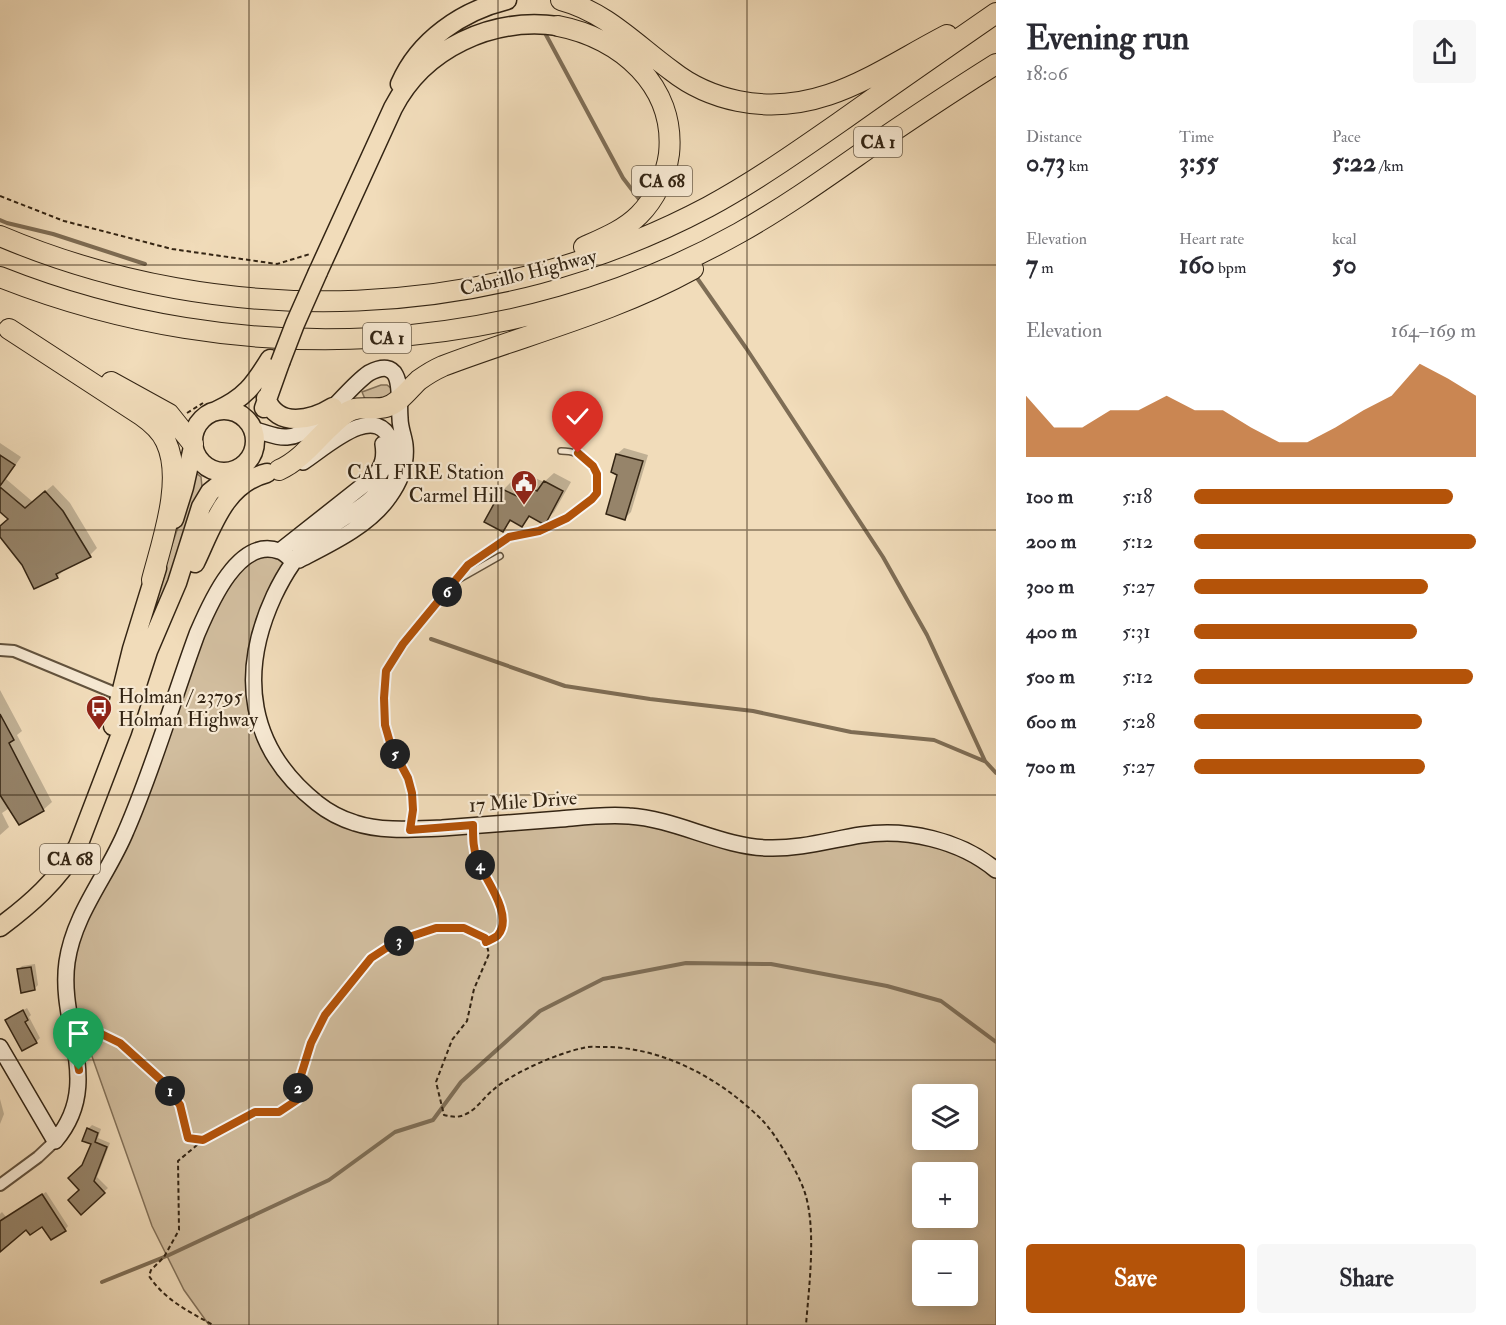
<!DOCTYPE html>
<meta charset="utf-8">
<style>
:root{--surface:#fff;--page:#f7f7f7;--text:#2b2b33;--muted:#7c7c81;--accent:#b45309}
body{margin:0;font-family:"IM FELL Double Pica",serif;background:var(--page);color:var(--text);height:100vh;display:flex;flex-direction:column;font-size:22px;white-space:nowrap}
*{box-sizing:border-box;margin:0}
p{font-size:20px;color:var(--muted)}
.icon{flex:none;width:33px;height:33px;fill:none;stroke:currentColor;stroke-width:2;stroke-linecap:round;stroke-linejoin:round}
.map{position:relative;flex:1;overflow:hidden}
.details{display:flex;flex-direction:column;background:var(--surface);width:510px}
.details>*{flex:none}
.fabs{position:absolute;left:912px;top:1084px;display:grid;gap:12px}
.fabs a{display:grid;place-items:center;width:66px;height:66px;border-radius:6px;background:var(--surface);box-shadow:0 3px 15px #0003;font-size:30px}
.pin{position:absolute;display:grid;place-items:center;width:51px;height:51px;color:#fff;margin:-62px -26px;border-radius:50% 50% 50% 0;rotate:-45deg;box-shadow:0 0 6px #0007}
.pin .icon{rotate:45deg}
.km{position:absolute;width:30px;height:30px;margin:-15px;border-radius:50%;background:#222;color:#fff;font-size:16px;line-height:30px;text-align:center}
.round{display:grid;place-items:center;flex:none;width:63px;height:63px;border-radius:6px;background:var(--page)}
.head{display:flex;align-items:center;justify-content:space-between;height:102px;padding:0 30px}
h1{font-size:33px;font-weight:700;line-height:45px}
.figures{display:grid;grid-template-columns:repeat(3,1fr);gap:9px;height:102px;padding:6px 30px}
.figures div{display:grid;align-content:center}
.figures b{font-size:26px;font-weight:700}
.figures small{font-size:16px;font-weight:400}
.figures p{font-size:16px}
.chart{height:168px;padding:12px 30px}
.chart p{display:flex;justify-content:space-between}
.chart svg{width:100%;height:108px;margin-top:6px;fill:var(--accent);opacity:.7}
.button{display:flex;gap:12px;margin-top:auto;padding:12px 30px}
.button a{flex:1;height:69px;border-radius:6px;background:var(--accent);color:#fff;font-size:24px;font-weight:700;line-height:69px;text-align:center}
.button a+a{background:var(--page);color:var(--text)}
ul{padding:0 30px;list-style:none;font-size:20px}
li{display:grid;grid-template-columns:96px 72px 1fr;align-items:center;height:45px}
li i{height:15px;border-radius:8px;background:var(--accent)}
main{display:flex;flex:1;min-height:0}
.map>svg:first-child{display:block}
</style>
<main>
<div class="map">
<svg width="996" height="1325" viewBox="0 0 996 1325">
<rect width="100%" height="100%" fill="#f1dcba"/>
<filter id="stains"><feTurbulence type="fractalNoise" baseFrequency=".00333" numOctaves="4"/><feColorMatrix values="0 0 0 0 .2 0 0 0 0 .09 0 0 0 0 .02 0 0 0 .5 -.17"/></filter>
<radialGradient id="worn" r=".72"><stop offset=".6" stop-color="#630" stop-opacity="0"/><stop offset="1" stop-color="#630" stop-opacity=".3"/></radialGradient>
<!-- green -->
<path fill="#d1bd9e" stroke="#827058" stroke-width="1.5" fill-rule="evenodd" d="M381,385H387L392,389L389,396L380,400L365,399L362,392Z
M196,473L201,477L202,487L193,506L169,587L145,644L149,614Z
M254,551L294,562L265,617L254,700L287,774L356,824L626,816L736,843L915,835L996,870V1325H209L184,1290L152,1226L66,983L98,883L209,608ZM922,1095H968V1140H922ZM922,1173H968V1218H922ZM922,1251H968V1296H922Z"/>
<!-- shadow -->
<path fill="#0003" d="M0,443L21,457L6,479L33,502L53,485L70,503L97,548L90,555L64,570L57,577L0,535V527L9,518L0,510Z
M624,448L648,455L631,512L625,518L619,474L613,471L617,454Z
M554,473L571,482L554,512L545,521L531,515L522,526L512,520L502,530L503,490L512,481L526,488L535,478L544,482Z
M0,690L22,731L17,735L52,802L43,810L11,807L2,813L9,827L0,835Z
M35,964L38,985L34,989L18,970L22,966Z
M27,1008L31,1015L29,1017L40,1038L36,1042L7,1020Z
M0,1099L4,1114L0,1124Z
M92,1125L101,1129L98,1138L110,1143L97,1177L108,1188L81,1212V1190L84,1165L92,1144L88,1129Z
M46,1192L68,1226L65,1230L43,1225L27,1228L0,1250V1214L2,1212L6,1217Z"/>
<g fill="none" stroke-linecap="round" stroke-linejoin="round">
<!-- stream -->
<path stroke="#7e6d55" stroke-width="4" d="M545,33L623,178L639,199
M0,220L7,223L53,234L145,264
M697,278L746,348L883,557L927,635L985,761L996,773
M431,639L565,686L650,699L753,711L851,732L934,740L984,761
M102,1282L169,1255L329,1180L395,1132L433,1120L461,1082L540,1011L603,979L686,963L771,964L887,986L941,1001L996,1042"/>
</g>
<!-- building -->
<path fill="#96846a" stroke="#332413" stroke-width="1.5" d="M616,454L643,461L625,520L606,514L617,475L611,472Z
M0,455L15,465L0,486Z
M544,481L563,491L546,523L543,524L529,516L522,527L510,520L503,532L484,522L502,489L519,497L526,485L537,491Z
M0,487L25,508L45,491L63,511L91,557L56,574L58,578L34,589L22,565L0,537V526L8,519L0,512Z
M0,714L14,740L9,743L44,811L19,825L0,795Z
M31,967L35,990L21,993L17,969Z
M23,1010L28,1020L25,1022L37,1043L22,1051L5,1020Z
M87,1128L98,1133L95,1142L107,1147L94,1181L105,1193L81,1215L68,1200L79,1190L68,1178L82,1165L91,1144L82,1141Z
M42,1194L66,1231L51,1240L42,1227L30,1235L26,1230L0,1252V1221Z"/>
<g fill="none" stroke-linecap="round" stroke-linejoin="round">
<!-- lane casing -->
<g stroke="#62523d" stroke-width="8">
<path id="lane" d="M459,577C468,564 493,544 508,537C518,533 530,534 540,530C563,523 621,492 589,463C579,454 574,451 561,451
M410,828L413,810V793L408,778L391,746L385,725L384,697L386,671L403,644L456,581L500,556"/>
</g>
<!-- street casing -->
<g stroke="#62523d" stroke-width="14">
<path id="street" d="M0,650L14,651L120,695
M0,1185L38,1157L55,1141"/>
</g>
<!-- secondary casing -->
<g stroke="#332413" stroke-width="18">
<path id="secondary" d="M254,430C265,432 276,438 287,437C318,435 344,390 369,373C406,354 398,398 400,418C400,428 404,436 405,445C407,464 400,482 389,497C369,526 330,544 299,560
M303,462C324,449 375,400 391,441C398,456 392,475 382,487C364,510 334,521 313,540C296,555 283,577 274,596C238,674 248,748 317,803C327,811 342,819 355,823C382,832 414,829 442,828C481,825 521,822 560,819C583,817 606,814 629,816C676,819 722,847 768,848C800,849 830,840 861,835C906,828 960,840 996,870
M280,551L375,476C383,465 385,457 383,444
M0,1047L55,1141C104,1084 58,1026 67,962C74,913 108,875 126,831C154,767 173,699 197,634C209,606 238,536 279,551C284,552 290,559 294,562"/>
</g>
<!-- primary casing -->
<g stroke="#332413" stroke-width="21">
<path id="primary" d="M400,84C419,40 462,11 507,0
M318,272L393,108C424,48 492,17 558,26
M266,398C277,429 312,420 333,407
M264,408L280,363
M193 441a31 31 0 1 1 62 0a31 31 0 1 1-62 0Z
M216,411C245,398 254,385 270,359
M174,519L184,487L193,447
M195,563C212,528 224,484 267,473
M113,726L132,649L157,568
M0,927C31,904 58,880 78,846L122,731L148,651L177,583L201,507L210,492L225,480L230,472"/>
</g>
<!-- highway casing -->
<g stroke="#332413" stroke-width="22">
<path id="highway" d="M561,0C606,12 635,44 672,71C691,86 714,96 738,101C820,118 879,70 947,35
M558,26C621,38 676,86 669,154C666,176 655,199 639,215C624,230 604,238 584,247
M0,236C226,332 491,322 708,207C754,182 797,152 840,122C892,85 944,49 996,13
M0,277C239,372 514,359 739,233C785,207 827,177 870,147C911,119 953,91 996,64
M9,329L141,415C151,422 161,430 166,442C184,480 162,541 152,580
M111,382L169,414L193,444
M279,470C306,458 322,430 346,413C359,404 373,411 386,407C400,403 409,389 419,380C426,375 434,370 443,366C527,334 613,313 693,269"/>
</g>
<!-- path -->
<path stroke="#332413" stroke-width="2" stroke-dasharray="4.5 3" stroke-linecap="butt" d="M0,196L64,221L172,249L277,264L310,254
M187,413L203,403
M473,839L479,863L495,892L503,922L498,935L486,942
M84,1025L120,1043L162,1081L180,1105L188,1139L203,1140L255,1112L279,1111L297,1100L298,1085L311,1043L325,1015L371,958L397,941L436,928H464L485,938L489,954L474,989L467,1021L452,1040L436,1082L444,1115C452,1117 459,1118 466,1114C477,1109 484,1097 493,1090C512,1073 558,1053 583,1048C589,1046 595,1047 601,1047C661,1046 720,1078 762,1120C776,1134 797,1171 804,1190C817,1227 809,1286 806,1325
M203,1140L178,1161L179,1230L164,1257L151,1270L149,1276C165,1300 188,1311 213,1325"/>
<!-- lane -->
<use href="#lane" stroke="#f6e8d2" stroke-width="5"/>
<!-- street -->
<use href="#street" stroke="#f6e8d2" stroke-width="10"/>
<!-- secondary -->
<use href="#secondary" stroke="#f6e8d2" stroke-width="15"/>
<!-- primary -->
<use href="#primary" stroke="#f1dcba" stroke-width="18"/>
<!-- highway -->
<use href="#highway" stroke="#f1dcba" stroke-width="20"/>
<!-- primary-bridge casing -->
<g stroke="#332413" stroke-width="21" stroke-linecap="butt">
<path id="primary-bridge" d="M280,363L295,324L318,272"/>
</g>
<!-- primary-bridge -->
<use href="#primary-bridge" stroke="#f1dcba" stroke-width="18"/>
</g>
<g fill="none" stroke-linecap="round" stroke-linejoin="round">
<!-- route casing -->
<g stroke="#fff" stroke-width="12">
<path id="route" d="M79,1070L69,1015L87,1027L120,1043L162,1081L180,1105L188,1138L203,1140L255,1112H279L297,1100L298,1085L311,1043L325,1015L371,958L397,941L436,928H464L485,938L486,942C489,940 496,938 498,935C514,916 486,880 478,862C473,850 473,838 473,825L410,830L413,810L412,793L408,778L391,746L385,725L384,698L386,671L403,644L468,565L509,537L539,531L567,518L592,499L597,493V474L593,466L578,453"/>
</g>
<!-- route -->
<use href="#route" stroke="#b45309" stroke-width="8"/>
</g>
<!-- grid -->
<path fill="none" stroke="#332413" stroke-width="1.5" stroke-opacity="0.55" d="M249,0V1325M498,0V1325M747,0V1325M0,265H996M0,530H996M0,795H996M0,1060H996"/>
<!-- icons -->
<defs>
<g id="civic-pin" transform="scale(1.35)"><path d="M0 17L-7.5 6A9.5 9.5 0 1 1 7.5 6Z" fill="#8f2418" stroke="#f6e8d2"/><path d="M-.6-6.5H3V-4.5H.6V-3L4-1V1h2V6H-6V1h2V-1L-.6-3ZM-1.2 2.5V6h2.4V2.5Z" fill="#fff"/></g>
<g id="bus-pin" transform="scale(1.35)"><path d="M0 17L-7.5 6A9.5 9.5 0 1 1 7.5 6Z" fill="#8f2418" stroke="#f6e8d2"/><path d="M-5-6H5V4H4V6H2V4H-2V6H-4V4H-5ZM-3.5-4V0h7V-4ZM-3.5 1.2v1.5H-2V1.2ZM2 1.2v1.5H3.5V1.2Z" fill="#fff"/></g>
</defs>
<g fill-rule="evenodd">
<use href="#civic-pin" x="524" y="483"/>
<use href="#bus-pin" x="99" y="708"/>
</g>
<g text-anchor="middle" stroke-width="4.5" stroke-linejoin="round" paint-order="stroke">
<!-- shield labels -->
<g fill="#f6e8d2" stroke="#6e5f4c" stroke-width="1.5">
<rect x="854" y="127" width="48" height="30" rx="4.5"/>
<rect x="632" y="166" width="60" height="30" rx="4.5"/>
<rect x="363" y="323" width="48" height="30" rx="4.5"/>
<rect x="40" y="844" width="60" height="30" rx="4.5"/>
</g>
<g font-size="18" font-weight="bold" fill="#332413">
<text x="878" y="148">CA 1</text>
<text x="662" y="187">CA 68</text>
<text x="387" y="344">CA 1</text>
<text x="70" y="865">CA 68</text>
</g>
<!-- street labels -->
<g font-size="20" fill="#332413" stroke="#f6e8d2">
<text transform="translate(528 272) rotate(-14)" y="7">Cabrillo Highway</text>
<text transform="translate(523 801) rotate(-4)" y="7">17 Mile Drive</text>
</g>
<!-- poi labels -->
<g font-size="20" fill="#332413" stroke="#f6e8d2" text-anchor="end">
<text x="504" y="479">CAL FIRE Station<tspan x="504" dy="23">Carmel Hill</tspan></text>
<text x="118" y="703" text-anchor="start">Holman / 23795<tspan x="118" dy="23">Holman Highway</tspan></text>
</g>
</g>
<rect width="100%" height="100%" filter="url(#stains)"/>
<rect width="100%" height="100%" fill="url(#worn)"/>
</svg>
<div class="fabs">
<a><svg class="icon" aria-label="layers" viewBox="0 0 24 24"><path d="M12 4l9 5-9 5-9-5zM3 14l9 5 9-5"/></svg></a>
<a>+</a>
<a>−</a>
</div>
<div class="pin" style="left:79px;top:1070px;background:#1e9e55"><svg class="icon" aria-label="arrive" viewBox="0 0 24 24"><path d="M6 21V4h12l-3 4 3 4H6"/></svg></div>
<div class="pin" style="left:578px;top:453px;background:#d93025"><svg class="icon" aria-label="check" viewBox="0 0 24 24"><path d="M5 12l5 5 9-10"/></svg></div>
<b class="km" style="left:170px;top:1091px">1</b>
<b class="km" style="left:298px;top:1088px">2</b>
<b class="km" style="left:399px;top:941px">3</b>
<b class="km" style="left:480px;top:865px">4</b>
<b class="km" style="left:395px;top:754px">5</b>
<b class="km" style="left:447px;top:592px">6</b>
</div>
<section class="details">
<div class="head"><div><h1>Evening run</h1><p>18:06</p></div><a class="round"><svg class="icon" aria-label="share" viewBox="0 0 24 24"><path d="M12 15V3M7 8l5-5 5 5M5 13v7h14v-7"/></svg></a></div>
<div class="figures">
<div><p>Distance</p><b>0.73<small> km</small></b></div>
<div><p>Time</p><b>3:55</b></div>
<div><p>Pace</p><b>5:22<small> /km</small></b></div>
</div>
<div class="figures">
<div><p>Elevation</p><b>7<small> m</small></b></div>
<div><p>Heart rate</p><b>160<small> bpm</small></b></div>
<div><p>kcal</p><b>50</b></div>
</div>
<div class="chart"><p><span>Elevation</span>164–169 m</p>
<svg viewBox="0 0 160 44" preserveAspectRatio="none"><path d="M0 44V19L10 32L20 32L30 25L40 25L50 19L60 25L70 25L80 32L90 38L100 38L110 32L120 25L130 19L140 6L150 12L160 19V44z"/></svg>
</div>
<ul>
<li><b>100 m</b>5:18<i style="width:92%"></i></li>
<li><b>200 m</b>5:12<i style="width:100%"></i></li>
<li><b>300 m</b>5:27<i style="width:83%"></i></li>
<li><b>400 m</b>5:31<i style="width:79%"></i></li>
<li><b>500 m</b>5:12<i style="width:99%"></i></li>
<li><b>600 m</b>5:28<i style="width:81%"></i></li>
<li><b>700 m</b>5:27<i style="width:82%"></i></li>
</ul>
<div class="button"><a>Save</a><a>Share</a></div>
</section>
</main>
